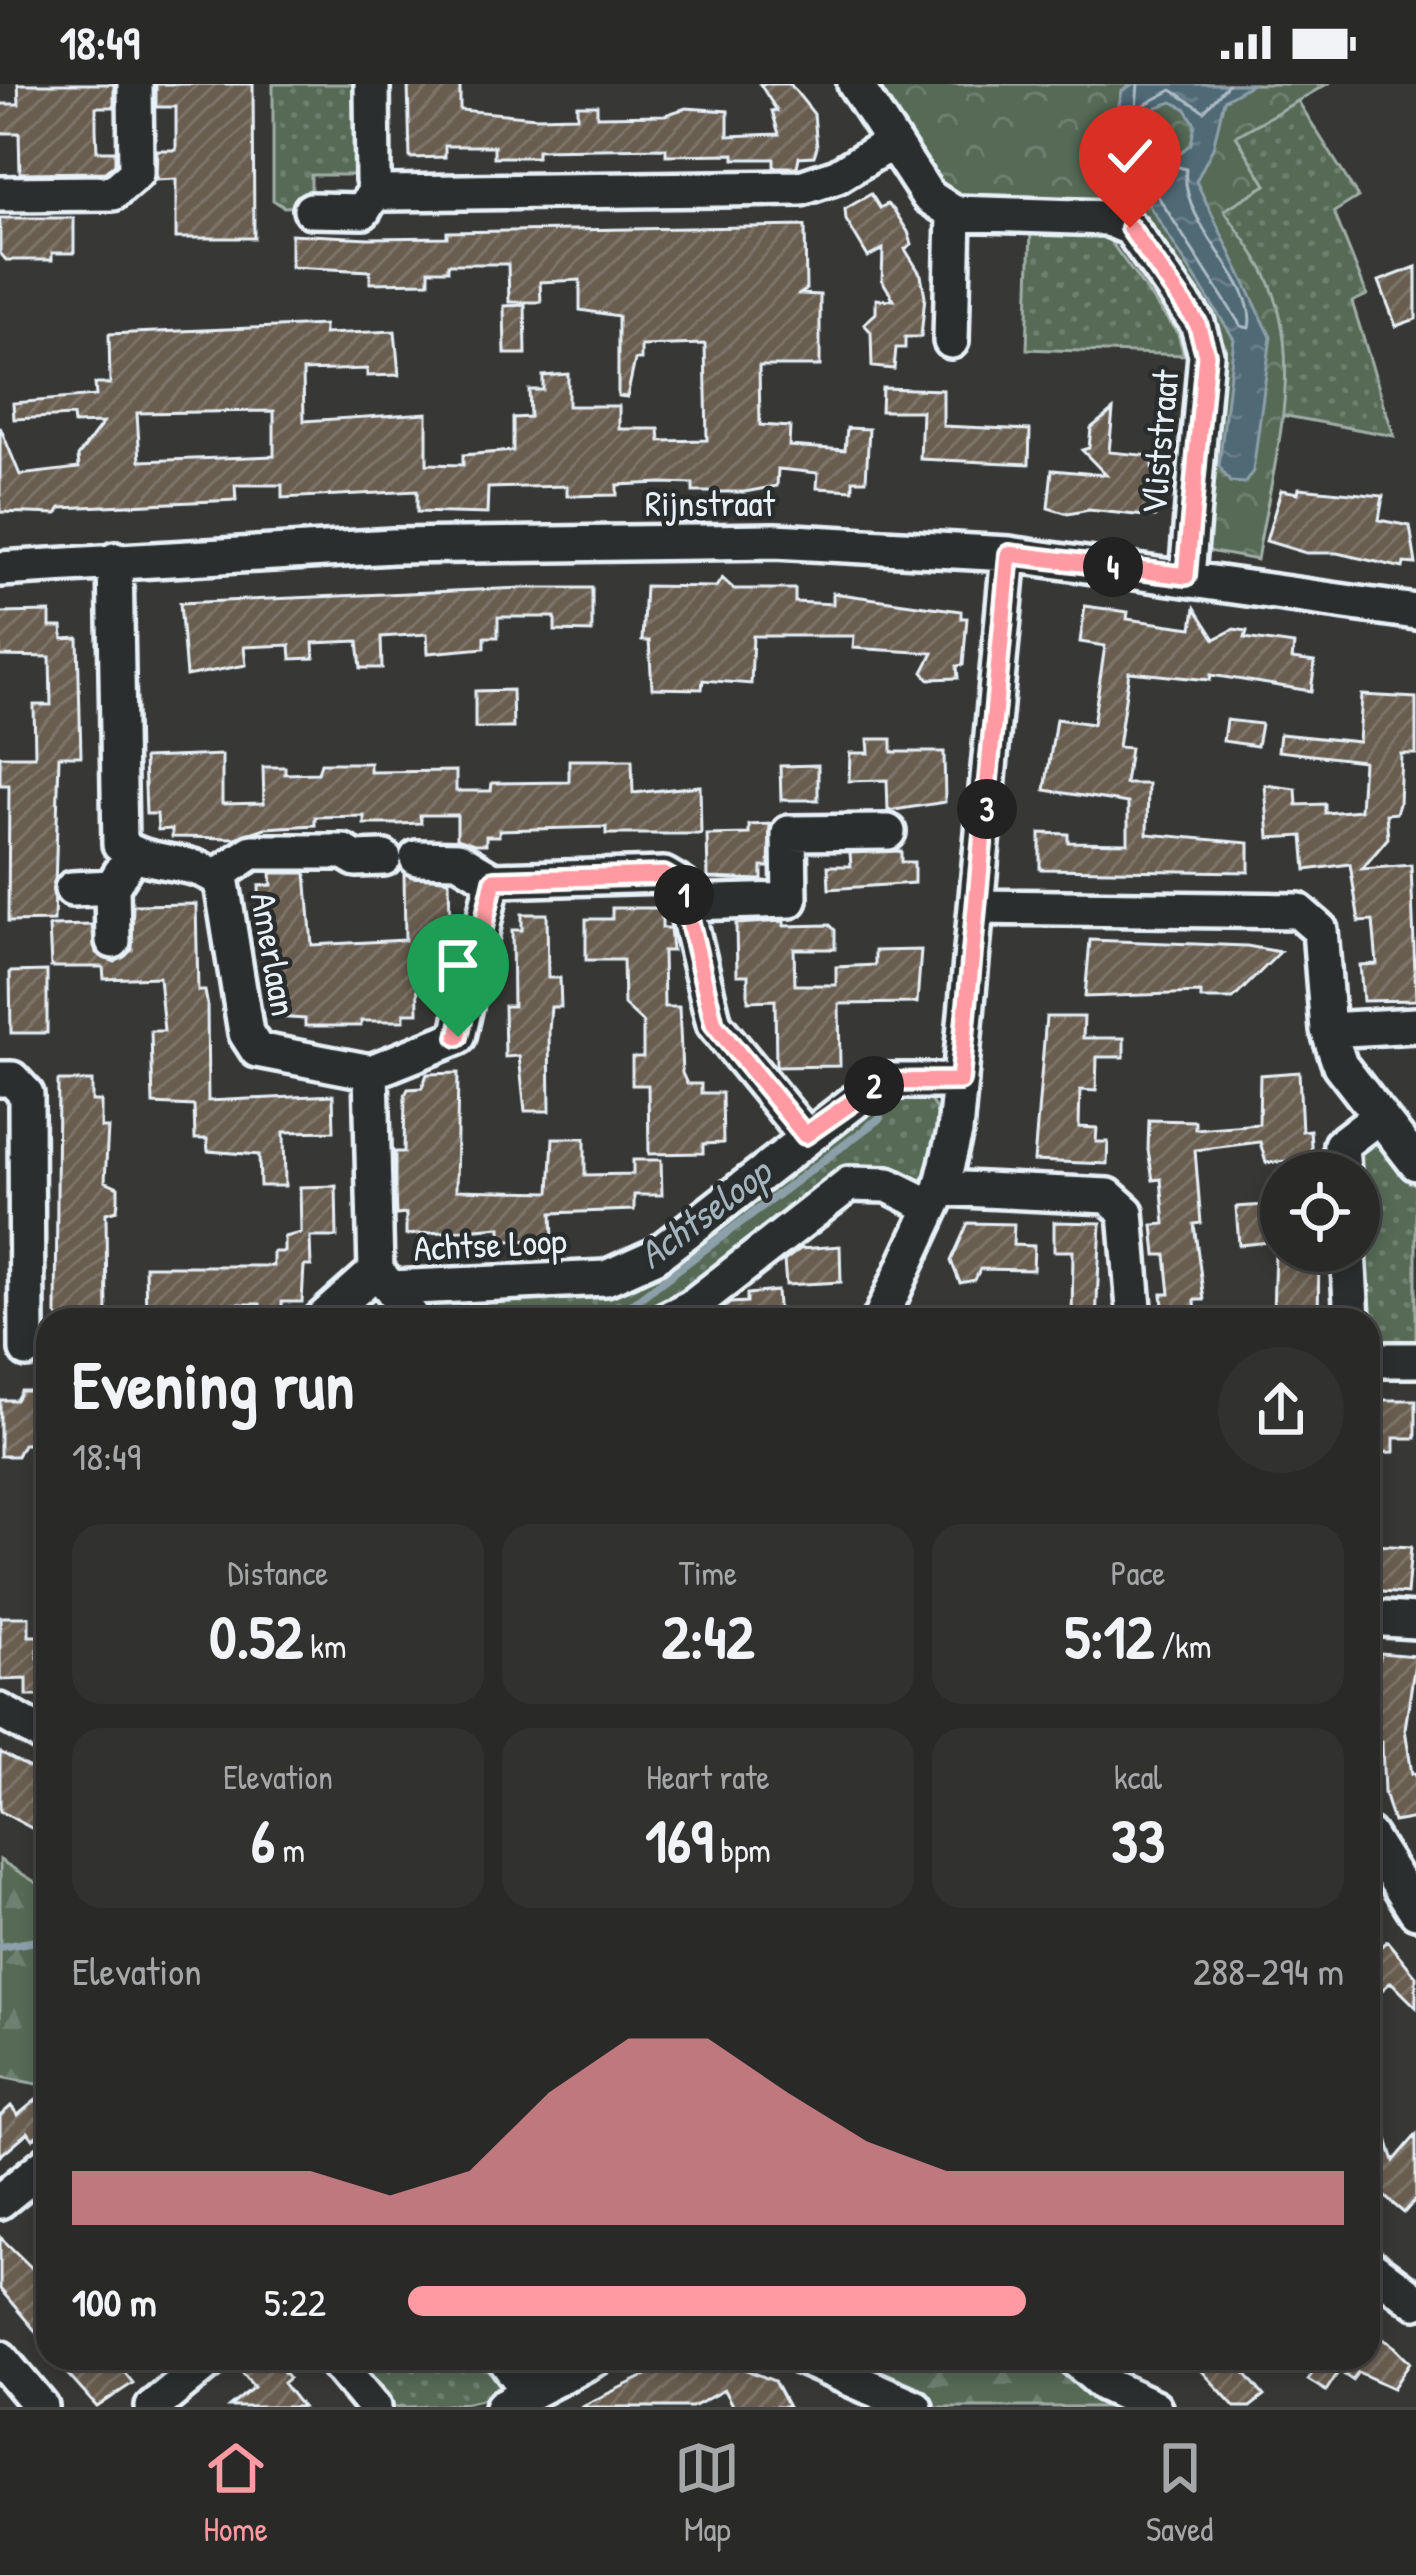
<!DOCTYPE html>
<meta charset="utf-8">
<style>
:root{--surface:#292928;--page:#313130;--text:#f1f3f6;--muted:#a5a6a8;--line:#454545;--accent:#ff9aa2}
body{margin:0;font-family:"Patrick Hand",sans-serif;background:var(--page);color:var(--text);height:100vh;display:flex;flex-direction:column;font-size:45px;white-space:nowrap}
*{box-sizing:border-box;margin:0}
p{font-size:39px;color:var(--muted)}
.icon{flex:none;width:66px;height:66px;fill:none;stroke:currentColor;stroke-width:2;stroke-linecap:round;stroke-linejoin:round}
.map{position:relative;flex:1;overflow:hidden}
.details{position:absolute;left:36px;top:1224px;width:1344px;height:1062px;display:flex;flex-direction:column;background:var(--surface);border-radius:36px;box-shadow:0 6px 18px #0003,0 0 0 3px var(--line)}
.details>*{flex:none}
.buttons{position:absolute;left:1260px;top:1068px;display:grid;gap:24px}
.buttons a{display:grid;place-items:center;width:120px;height:120px;border-radius:50%;background:var(--surface);box-shadow:0 6px 18px #0003,0 0 0 3px var(--line);font-size:60px}
.pin{position:absolute;display:grid;place-items:center;width:102px;height:102px;color:#fff;margin:-123px -51px;border-radius:50% 50% 50% 0;rotate:-45deg;box-shadow:0 0 12px #0007}
.pin .icon{rotate:45deg}
.km{position:absolute;width:60px;height:60px;margin:-30px;border-radius:50%;background:#222;color:#fff;font-size:33px;line-height:60px;text-align:center}
.round{display:grid;place-items:center;flex:none;width:126px;height:126px;border-radius:63px;background:var(--page)}
.headline{display:flex;align-items:center;justify-content:space-between;height:204px;padding:0 36px}
h1{font-size:66px;font-weight:800;line-height:90px}
.stats{display:grid;grid-template-columns:repeat(3,1fr);gap:18px;height:204px;padding:12px 36px}
.stats div{display:grid;align-content:center;border-radius:30px;background:var(--page);text-align:center}
.stats b{font-size:60px;font-weight:800}
.stats small{font-size:33px;font-weight:400}
.stats p{font-size:33px}
.chart{height:336px;padding:24px 36px}
.chart p{display:flex;justify-content:space-between}
.chart svg{width:100%;height:216px;margin-top:12px;fill:var(--accent);opacity:.7}
ul{padding:0 36px;list-style:none;font-size:39px}
li{display:grid;grid-template-columns:192px 144px 1fr;align-items:center;height:90px}
li i{height:30px;border-radius:15px;background:var(--accent)}
.status{display:flex;justify-content:space-between;align-items:center;height:84px;padding:0 60px;background:var(--surface);direction:ltr}
.status svg{height:33px;fill:currentColor}
.dock{display:flex;justify-content:space-around;align-items:center;height:168px;border-top:3px solid var(--line);background:var(--surface);font-size:33px;color:var(--muted)}
.dock a{display:grid;justify-items:center;gap:6px}
.dock .selected{color:var(--accent)}
.map>svg:first-child{display:block}
</style>
<div class="status"><b>18:49</b><svg viewBox="0 0 49 12"><path d="M0 12V9h3v3zM5 12V6h3v6zM10 12V3h3v9zM15 12V0h3v12zM26 1h20v11H26zM47 4h2v5h-2z"/></svg></div>
<div class="map">
<svg width="1416" height="2323" viewBox="0 0 1416 2323">
<defs>
<pattern id="grass-dots" width="8" height="8" patternUnits="userSpaceOnUse" patternTransform="scale(3)"><rect width="8" height="8" fill="#566b56"/><path d="M2 2h.1M6 6h.1" fill="none" stroke="#6e816f" stroke-width="1.8" stroke-linecap="round"/></pattern>
<pattern id="forest-firs" width="22" height="20" patternUnits="userSpaceOnUse" patternTransform="scale(3)"><rect width="22" height="20" fill="#566b56"/><path d="M5 1l3.5 6h-7zM16 11l3.5 6h-7z" fill="#6e816f"/></pattern>
<pattern id="park-crowns" width="20" height="18" patternUnits="userSpaceOnUse" patternTransform="scale(3)"><rect width="20" height="18" fill="#566b56"/><path d="M2 6a3 3 0 1 1 6 0M12 15a3 3 0 1 1 6 0" fill="none" stroke="#6e816f"/></pattern>
<pattern id="water-ripples" width="26" height="14" patternUnits="userSpaceOnUse" patternTransform="scale(3)"><rect width="26" height="14" fill="#506975"/><path d="M2 4q2-2 4 0t4 0M15 11q2-2 4 0t4 0" fill="none" stroke="#697f89"/></pattern>
<pattern id="building-hatch" width="6" height="6" patternUnits="userSpaceOnUse" patternTransform="scale(3)"><rect width="6" height="6" fill="#695d50"/><path d="M-1 1l2-2M0 6l6-6M5 7l2-2" fill="none" stroke="#7e756a"/></pattern>
</defs>
<rect width="100%" height="100%" fill="#373735"/>
<filter id="ink" filterUnits="userSpaceOnUse"><feTurbulence type="fractalNoise" baseFrequency=".00833" numOctaves="2"/><feDisplacementMap in="SourceGraphic" scale="24" xChannelSelector="R" yChannelSelector="G"/><feConvolveMatrix kernelMatrix="1 2 1 2 8 2 1 2 1" color-interpolation-filters="sRGB"/></filter>
<g filter="url(#ink)">
<!-- grass -->
<path fill="url(#grass-dots)" stroke="#9faea7" stroke-width="3" d="M273,0H362L364,91H311V122L284,123L273,116Z
M1298,17L1358,113L1334,128L1367,211L1352,218L1394,352L1281,331L1284,250L1224,126L1266,101L1236,52Z
M1031,145L1105,150L1178,250L1184,271L1027,265Z
M923,1011C953,1029 930,1072 923,1099L913,1105L890,1092L645,1236H425L408,1216L607,1204L871,1024L898,1013Z
M1370,1053L1385,1061L1416,1102V1266L1389,1267L1368,1254L1359,1167V1089L1350,1066Z
M343,2274H489L510,2300C488,2323 425,2323 387,2323Z"/>
<!-- forest -->
<path fill="url(#forest-firs)" stroke="#9faea7" stroke-width="3" d="M0,1776L48,1806V2002L0,1993Z
M834,2274H1063L1141,2323H937L927,2313Z"/>
<!-- park -->
<path fill="url(#park-crowns)" stroke="#9faea7" stroke-width="3" d="M869,0H1327L1236,52L1266,101L1224,126C1238,147 1254,167 1265,189C1309,274 1271,387 1257,476L1208,467L1204,459L1226,263L1149,136L1111,124L955,118L937,107Z"/>
<!-- water -->
<path fill="url(#water-ripples)" stroke="#8d9fa9" stroke-width="3" fill-rule="evenodd" d="M1133,0H1252L1224,16L1213,64L1196,97L1271,253L1253,387L1245,399L1230,398L1219,382L1234,255L1124,82L1114,44L1122,7ZM1172,18L1185,24L1195,40L1191,60L1177,71L1158,66L1149,37L1157,23Z"/>
<g fill="none" stroke-linecap="round" stroke-linejoin="round">
<!-- shore -->
<path stroke="#abbbc4" stroke-width="3" d="M1138,0L1136,25L1172,6L1204,27L1228,0
M1142,61L1153,76L1186,85C1179,142 1259,197 1249,244L1241,242L1136,78L1133,63Z"/>
<!-- stream -->
<path stroke="#8d9fa9" stroke-width="8" d="M477,1235L620,1229L880,1034
M0,1863L48,1855"/>
</g>
<!-- building -->
<path fill="url(#building-hatch)" stroke="#e8f1f8" stroke-width="3" fill-rule="evenodd" d="M18,0H114V23H96V45L97,67H115V80L105,88L20,89L19,49H0V20H19Z
M156,0H253L254,154H176V95L156,96L157,66H176V23H156Z
M408,0L460,2V26L536,33L577,32V21H597V32L665,31L686,24L728,27V52L779,50L772,27H777L760,0H790L814,30L817,63L814,72L799,73L797,83H774V75H734V70L666,71V64L537,66V73H494V62H445V73L410,74Z
M871,110L880,124L887,120L894,126L908,148L912,160L905,165L921,191L925,212L921,253H905V264H896L894,285L872,283L871,248L864,240L876,229V215L894,216L882,196L883,165L868,173L846,136L845,125Z
M0,134H74V169H52V176H6L0,169Z
M805,142L806,206L800,210L820,211V282H759L760,341L790,343L789,362L845,366L847,344L869,345L866,396H853V406L817,404L818,389L778,385L777,402L745,408H693V400L661,399L617,401V411L567,412V402L488,404L487,430L417,428V407L282,414V401H235L236,416L61,424L57,430L0,428V343L20,391L79,384L78,372L103,339L74,340L73,332L14,335L13,319L96,312L95,300H110L109,250L324,241V250L395,247L399,291L367,292V285L303,287L304,337L427,329V380L463,381V371L513,367V334L530,333L529,306H543V292L568,290V322H619V345H659L660,357L707,356L705,260L641,262V276H635L627,313L618,312V232L580,226V196L540,198L541,218H509L508,180H448V186H429V198L370,199V187L291,183V150L369,154L447,153V148ZM274,327V372L140,377L137,329Z
M1416,183V235L1396,242L1379,197Z
M525,221L526,270H505L504,222Z
M882,304L943,306V342L1030,346L1029,380L920,375L922,327H881Z
M1113,326L1109,368L1153,372L1152,384L1159,385L1155,433L1089,426L1068,430L1048,424L1052,386L1106,391L1082,366L1089,364L1091,344Z
M1299,404L1383,412L1379,436L1410,442L1416,480L1404,479L1403,484L1337,469H1306L1266,457L1281,406L1298,409Z
M722,494L734,505H795V518L833,520V509L961,527V534H967L963,581L957,582L958,594L929,595L923,588L933,569L853,564L854,552H753L751,600L703,596L702,605L652,604L649,557H642L645,502L716,503Z
M522,504H592V548L555,547V533H498V553H485V564L428,569L427,550L381,553L382,584H361L358,557L313,559L314,574L291,575L290,561L244,563L246,581L186,592L180,519Z
M1085,522L1128,528L1127,535L1192,544L1195,524L1215,555L1234,545L1247,547L1245,554L1294,561L1292,575L1315,578L1311,607L1211,591L1210,596L1129,588L1118,663L1130,664L1125,700H1148L1147,750L1249,759V788L1040,785V749L1068,750V758L1128,759V719L1045,706L1056,635L1093,640L1105,562L1080,558Z
M50,528V543H62L63,555L78,554L81,672H59L54,837L8,838L9,701H0V672H35L34,621H51L50,573L0,572V529Z
M512,606L513,644H475V607Z
M1362,611L1416,614V670H1401L1399,720L1396,729L1386,730L1388,754L1362,785L1411,781L1416,916L1363,917L1360,881L1377,880L1373,837L1359,838L1350,780L1306,786L1303,752L1269,754L1265,701L1296,705L1297,721L1325,720V729L1360,726L1363,677L1278,667L1280,650L1359,658Z
M1226,636L1261,640L1257,662L1223,657Z
M868,655H892V668H944L945,718L888,727L887,696L849,697L850,669H869Z
M222,671V720L264,719L263,683H285V690L318,689L321,679H370V688L456,687V707H491L492,699L569,698V676H632L633,709L700,702L701,750H606V743L499,746V752H486V760H474L457,754V731H420L421,739L399,740H364V732L315,733V741L265,744L236,754L172,753V745L158,746L157,730H146L144,674Z
M818,681V716H781L780,682Z
M770,740L769,783H762V796L708,794L707,751L749,750V741Z
M901,767V778H914V799L829,805L828,782H851L850,769Z
M271,789H306L312,861L405,856L404,790L449,796L450,837H437V870H417L418,929H404V937H361V942H305V935L276,933L269,844H260L259,802L272,801Z
M196,820L198,907H205L207,918L208,1017L333,1011L334,1047L284,1048L285,1102H260L259,1071L208,1067L207,1055H195L194,1022L153,1020L151,947H164L159,893L104,895L103,883H51L49,842L92,841L96,869L115,878L132,866L133,821Z
M612,824H662V844H670L672,867H663L664,923H679L682,989L687,1000H701V1009H722L723,1059L703,1060V1069L649,1070L648,1001H632V973H643V939L624,921L623,876H586V835H612Z
M522,830H547L548,894H560L561,923H551L549,946L550,1027H525L519,972L505,973L504,922H513L512,846H522Z
M784,837V842L830,841L835,846V865H794L795,901H836V883L875,881V867L921,866L917,919L839,920L840,982L776,983L775,916L748,917V891H737L736,840Z
M1090,856L1247,862L1280,868L1233,915H1201V909L1085,913Z
M47,887V949H11L10,888Z
M1046,933H1084L1083,954H1124V973H1097L1096,1007L1080,1006L1079,1043L1097,1044L1096,1058H1108L1107,1080L1034,1077Z
M1299,988L1302,1047L1310,1046L1312,1075L1266,1079L1260,1058L1195,1066L1201,1139L1194,1140L1204,1216H1195L1196,1236H1164L1162,1210H1170L1166,1171H1156L1153,1141L1165,1140L1161,1095L1153,1096L1148,1066L1149,1036L1195,1037V1045L1259,1040L1260,991Z
M458,989L456,1106L550,1108L553,1054H585V1091L633,1090V1076H661L662,1111H634V1126L552,1129L553,1156L501,1157V1143L406,1151V1130L396,1131L395,1106V1068H404L405,1011L408,1005L422,1004L427,990Z
M58,997H92V1017H101V1044H108L105,1097L118,1103V1116L117,1126L106,1129L107,1234L60,1236L56,1230Z
M336,1102L337,1153H310L311,1182H304L302,1218H282V1230H260V1220H211L206,1234L146,1236L145,1182H273V1168H284V1153L301,1149L300,1103Z
M1281,1120V1157L1239,1161L1236,1123Z
M1054,1138L1101,1139L1096,1236H1072L1073,1167H1054Z
M968,1139L1014,1140L1013,1161L1034,1162L1033,1186L980,1185L975,1196L960,1199L951,1177Z
M840,1162L841,1198L786,1201L784,1177L800,1165Z
M1275,1167H1319L1318,1236L1273,1230Z
M777,1207L779,1236H708L730,1219L747,1218V1210Z
M21,1307H48V1345H38V1360H23L17,1372H0V1316H16Z
M1368,1316H1416V1354H1394V1368L1368,1369Z
M1372,1461L1411,1463L1407,1510L1369,1507Z
M0,1533H29V1552H38V1574H48V1612H27V1595L0,1596Z
M1380,1569L1416,1572L1405,1645L1412,1690L1416,1689V1734L1393,1738L1384,1709L1382,1658H1375L1378,1619H1372Z
M0,1668L48,1694V1753L0,1727Z
M1387,1857L1416,1892V1923L1391,1898L1368,1918V1873Z
M48,2006V2042L33,2055L28,2048L0,2072V2032L11,2022L18,2031Z
M1372,2007L1394,2077L1416,2051V2115L1404,2129L1373,2103L1376,2099L1368,2091V2008Z
M0,2153L34,2186L48,2175V2262L0,2205Z
M1368,2250L1389,2257L1410,2278L1393,2304L1358,2288L1352,2296L1339,2287L1326,2307L1308,2296L1321,2274H1368Z
M53,2274H113L133,2299L97,2323Z
M255,2274H272L289,2294L283,2299L302,2323H229L254,2303L240,2286Z
M682,2274H717L774,2297L788,2323H733L724,2306L692,2323H580Z
M1190,2274H1263L1245,2289L1264,2312L1250,2323H1235Z"/>
<g fill="none" stroke-linecap="round" stroke-linejoin="round">
<!-- minor casing -->
<g stroke="#e8f1f8" stroke-width="42">
<path id="minor" d="M372,0L373,95L376,105L386,109L801,104L837,92L892,58
M855,0L928,112L954,129L1106,134L1130,144L1197,239L1206,270L1187,492
M0,110L113,109L136,89L135,0
M311,126L363,127L376,105
M951,257L954,129
M115,476L120,760C147,785 198,772 222,799L246,949L257,966L371,988L458,953L493,796L664,791L681,801L714,940L805,1051
M0,485L393,462L775,457L1009,470L1416,528
M417,774L458,775L493,796
M217,792L252,768H344L356,775L384,774
M112,803L113,857
M72,805L112,803L132,771
M686,819L790,816L789,749L888,748
M977,823L1298,827L1320,846L1328,946L1340,981L1416,1079
M1328,946L1416,941
M371,988L376,1187
M0,995H12L26,1010L27,1266
M1343,1089L1341,1061L1379,1032
M941,1104L1108,1112L1126,1128L1135,1236
M1348,1167L1352,1236
M391,1204L414,1236
M321,1236L376,1187L391,1204L606,1194L655,1172L881,997H960
M665,1236L691,1223L849,1100L888,1101L932,1123
M880,1236L941,1104L955,1048L1009,470
M1368,1270L1378,1276H1416
M1368,1534L1416,1537
M0,1627L48,1654
M1368,1751L1416,1827
M0,2117L48,2078
M1368,2181L1416,2217
M0,2274L41,2323
M333,2274L374,2323
M504,2274L529,2308
M803,2274L915,2323
M1074,2274L1104,2300L1154,2323
M153,2323L213,2274
M502,2323L596,2274"/>
</g>
<!-- minor -->
<use href="#minor" stroke="#2a2d2e" stroke-width="33"/>
</g>
</g>
<g fill="none" stroke-linecap="round" stroke-linejoin="round" filter="url(#ink)">
<!-- route casing -->
<g stroke="#fff" stroke-width="24">
<path id="route" d="M458,953L494,796L664,791L681,801L714,940L805,1051L881,998L960,997L1009,470L1186,492L1206,270L1197,239L1130,144"/>
</g>
<!-- route -->
<use href="#route" stroke="#ff9aa2" stroke-width="15"/>
</g>
<g text-anchor="middle" stroke-width="9" stroke-linejoin="round" paint-order="stroke">
<!-- street labels -->
<g font-size="36" fill="#e8f1f8" stroke="#2a2d2e">
<text transform="translate(1159 358) rotate(-85)" y="13">Vliststraat</text>
<text x="710" y="432">Rijnstraat</text>
<text transform="translate(274 870) rotate(80)" y="13">Amerlaan</text>
<text transform="translate(490 1160) rotate(-3)" y="13">Achtse Loop</text>
</g>
<!-- water labels -->
<g font-size="39" font-style="italic" fill="#a4b4bd" stroke="#2a2d2e">
<text transform="translate(704 1129) rotate(-37)" y="14">Achtseloop</text>
</g>
</g>
</svg>
<div class="buttons">
<a><svg class="icon" aria-label="locate" viewBox="0 0 24 24"><circle cx="12" cy="12" r="6"/><path d="M12 2v4M12 18v4M2 12h4M18 12h4"/></svg></a>
</div>
<div class="pin" style="left:458px;top:953px;background:#1e9e55"><svg class="icon" aria-label="arrive" viewBox="0 0 24 24"><path d="M6 21V4h12l-3 4 3 4H6"/></svg></div>
<div class="pin" style="left:1130px;top:144px;background:#d93025"><svg class="icon" aria-label="check" viewBox="0 0 24 24"><path d="M5 12l5 5 9-10"/></svg></div>
<b class="km" style="left:684px;top:811px">1</b>
<b class="km" style="left:874px;top:1002px">2</b>
<b class="km" style="left:987px;top:725px">3</b>
<b class="km" style="left:1113px;top:483px">4</b>
<section class="details">
<div class="headline"><div><h1>Evening run</h1><p>18:49</p></div><a class="round"><svg class="icon" aria-label="share" viewBox="0 0 24 24"><path d="M12 15V3M7 8l5-5 5 5M5 13v7h14v-7"/></svg></a></div>
<div class="stats">
<div><p>Distance</p><b>0.52<small> km</small></b></div>
<div><p>Time</p><b>2:42</b></div>
<div><p>Pace</p><b>5:12<small> /km</small></b></div>
</div>
<div class="stats">
<div><p>Elevation</p><b>6<small> m</small></b></div>
<div><p>Heart rate</p><b>169<small> bpm</small></b></div>
<div><p>kcal</p><b>33</b></div>
</div>
<div class="chart"><p><span>Elevation</span>288–294 m</p>
<svg viewBox="0 0 160 44" preserveAspectRatio="none"><path d="M0 44V33L10 33L20 33L30 33L40 38L50 33L60 17L70 6L80 6L90 17L100 27L110 33L120 33L130 33L140 33L150 33L160 33V44z"/></svg>
</div>
<ul>
<li><b>100 m</b>5:22<i style="width:66%"></i></li>
</ul>
</section>
</div>
<nav class="dock">
<a class="selected"><svg class="icon" aria-label="home" viewBox="0 0 24 24"><path d="M3 11l9-7 9 7M6 9v11h12V9"/></svg>Home</a>
<a><svg class="icon" aria-label="map" viewBox="0 0 24 24"><path d="M3 6l6-2 6 2 6-2v14l-6 2-6-2-6 2zM9 4v14M15 6v14"/></svg>Map</a>
<a><svg class="icon" aria-label="saved" viewBox="0 0 24 24"><path d="M7 4h10v16l-5-4-5 4z"/></svg>Saved</a>
</nav>
